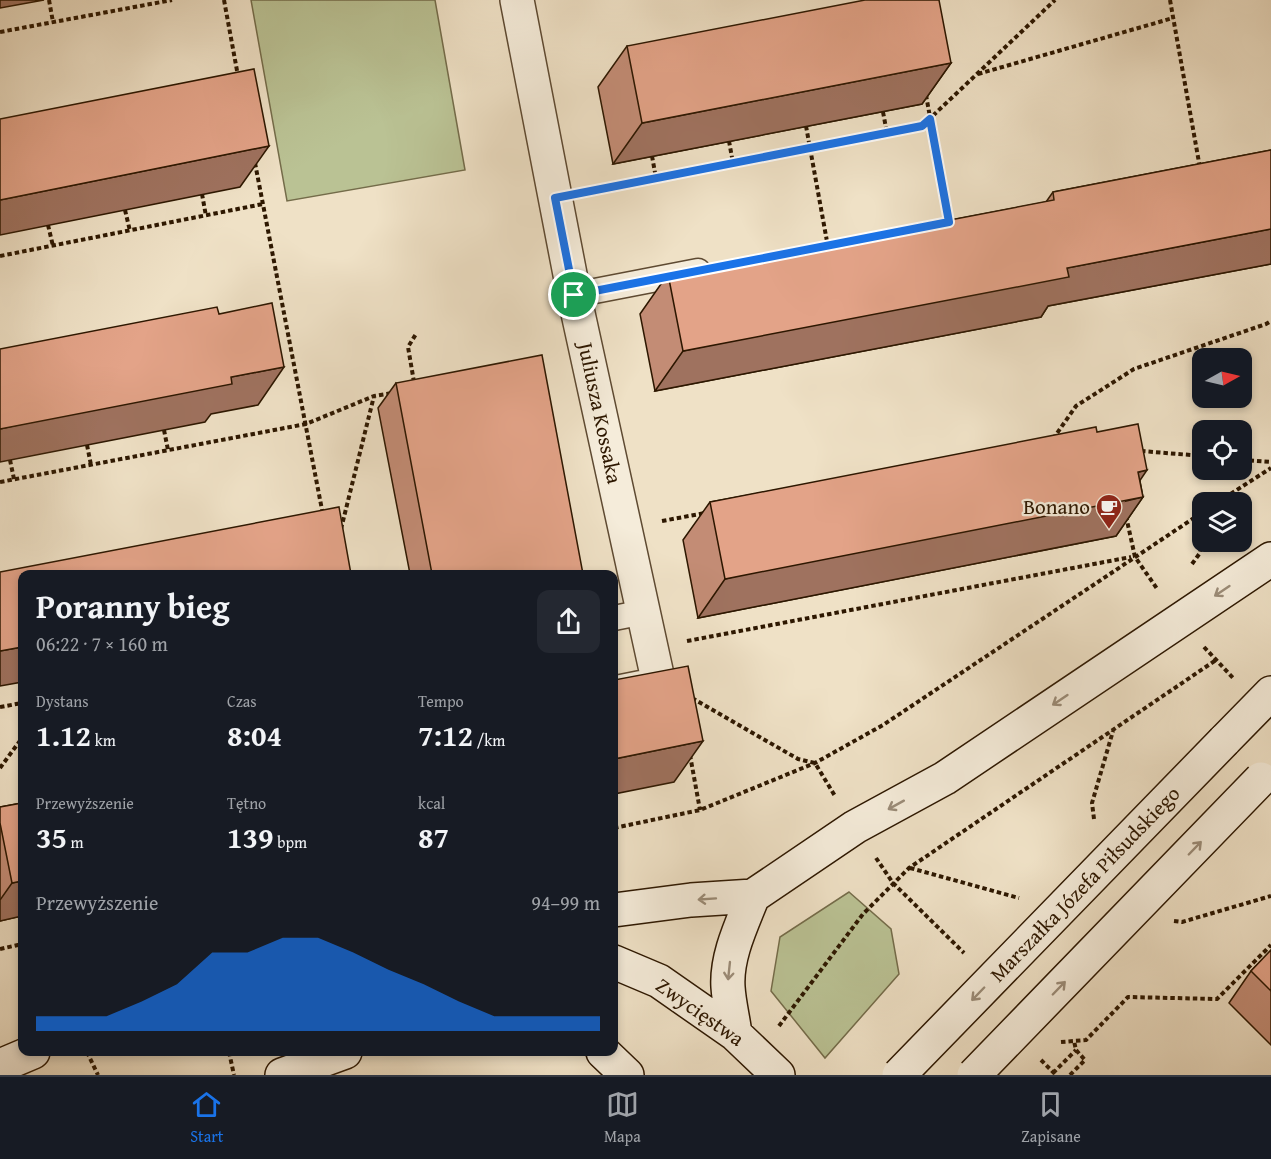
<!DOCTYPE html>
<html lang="pl">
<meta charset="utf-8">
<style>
:root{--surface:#171b24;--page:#242831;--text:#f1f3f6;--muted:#9ea1a6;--line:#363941;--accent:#1a73e8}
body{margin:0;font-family:"Gentium Book Plus",serif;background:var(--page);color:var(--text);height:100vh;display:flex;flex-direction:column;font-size:22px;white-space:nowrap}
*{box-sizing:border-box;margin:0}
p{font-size:20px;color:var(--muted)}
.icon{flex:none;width:33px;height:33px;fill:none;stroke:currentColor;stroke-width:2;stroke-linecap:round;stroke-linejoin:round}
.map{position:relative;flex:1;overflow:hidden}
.drawer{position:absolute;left:18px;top:570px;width:600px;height:486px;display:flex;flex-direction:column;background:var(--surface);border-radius:12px;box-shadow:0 3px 9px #0003}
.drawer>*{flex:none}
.needle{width:39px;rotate:82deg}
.controls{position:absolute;left:1192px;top:348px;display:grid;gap:12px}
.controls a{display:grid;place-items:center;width:60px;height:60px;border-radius:12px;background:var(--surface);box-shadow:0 3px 9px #0003;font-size:30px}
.pin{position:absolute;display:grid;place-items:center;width:51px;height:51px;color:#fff;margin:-26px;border:3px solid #fff;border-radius:50%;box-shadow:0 2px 6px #0007}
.round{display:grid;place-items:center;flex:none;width:63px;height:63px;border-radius:12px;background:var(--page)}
.head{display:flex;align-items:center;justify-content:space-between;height:102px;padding:0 18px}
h1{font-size:33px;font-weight:700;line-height:45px}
.figures{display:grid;grid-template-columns:repeat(3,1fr);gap:9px;height:102px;padding:6px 18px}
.figures div{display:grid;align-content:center}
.figures b{font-size:30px;font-weight:700}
.figures small{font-size:16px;font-weight:400}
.figures p{font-size:16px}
.chart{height:168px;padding:12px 18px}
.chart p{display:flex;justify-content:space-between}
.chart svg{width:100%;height:108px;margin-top:6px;fill:var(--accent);opacity:.7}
.tabs{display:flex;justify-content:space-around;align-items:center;height:84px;border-top:2px solid var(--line);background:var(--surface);font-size:16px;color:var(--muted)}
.tabs a{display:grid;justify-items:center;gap:3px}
.tabs .current{color:var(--accent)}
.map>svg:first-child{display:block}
</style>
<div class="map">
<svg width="1271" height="1075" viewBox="0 0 1271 1075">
<rect width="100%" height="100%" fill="#efe1c6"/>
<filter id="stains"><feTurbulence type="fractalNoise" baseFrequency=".00333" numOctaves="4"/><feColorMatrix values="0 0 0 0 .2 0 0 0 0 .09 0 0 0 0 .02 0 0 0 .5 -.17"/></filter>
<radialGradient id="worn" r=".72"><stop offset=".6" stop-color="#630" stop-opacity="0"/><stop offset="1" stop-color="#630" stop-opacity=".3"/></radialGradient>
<!-- green -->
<path fill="#bac294" stroke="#746c4a" stroke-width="1.5" d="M251,0H435L465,170L287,201Z
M849,892L891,929L899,974L825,1058L771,991L780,937Z"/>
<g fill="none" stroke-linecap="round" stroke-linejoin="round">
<!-- service casing -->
<g stroke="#5e4a32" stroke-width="27">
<path id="service" d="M574,295L698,271
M614,618L644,612"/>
</g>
<!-- minor casing -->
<g stroke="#5e4a32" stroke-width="36">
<path id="minor" d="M517,0L574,295L659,684L614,693"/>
</g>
<!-- secondary casing -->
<g stroke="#2d1700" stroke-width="36">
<path id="secondary" d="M1224,741L1271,693
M614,910L691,900L753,896L855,827L945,778L1271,559
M614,962L659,981L735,1034L778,1075
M735,1034C733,1018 729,1003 728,987C726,956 742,924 753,896
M603,1052L627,1075
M0,1066L33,1052
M282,1075L345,1052"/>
</g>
<!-- path -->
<path stroke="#2d1700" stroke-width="4" stroke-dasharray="4.5 3" stroke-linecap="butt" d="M49,0L53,22
M224,0L238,76
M1170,0L1200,168
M0,32L172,0
M978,74L1173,18
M926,95L949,222
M883,112L887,133
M806,126L828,247
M729,141L733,163
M652,156L656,178
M255,163L323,515
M591,191L922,126L1055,0
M202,194L206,216
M125,210L130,231
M48,225L53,246
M0,256L263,204
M414,382L408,347L416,334
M164,430L168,450
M1053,439L1076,406L1134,369L1266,324L1271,321
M87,445L91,465
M1141,451L1203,456
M10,460L14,479
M1242,460L1271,462
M0,482L306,424L374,396L393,393
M1218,502L1271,468
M1126,516L1135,557L1158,590
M662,521L705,513
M341,529L374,396
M1192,564L1200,553L1203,535
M687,641L1131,557
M1204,647L1234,679
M692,698L798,759L815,763L835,796
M0,707L22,703
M690,755L700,810
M0,768L22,738
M1094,819L1092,803L1113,731
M614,828L700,810L815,763L883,725L1203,512
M876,858L893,883L964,953
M910,868L1019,898
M1174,921L1182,922L1271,896
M0,949L22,944
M779,1026L863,914L909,868L1216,660
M1061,1042L1086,1040L1128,997L1217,999L1271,945
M87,1052L98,1075
M229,1052L234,1075
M1041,1060L1056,1075
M1053,1073L1076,1050
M1070,1075L1085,1060L1076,1050L1074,1041"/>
<!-- service -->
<use href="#service" stroke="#f5ecda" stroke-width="24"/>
<!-- minor -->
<use href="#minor" stroke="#f5ecda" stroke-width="33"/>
<!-- secondary -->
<use href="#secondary" stroke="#f5ecda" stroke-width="33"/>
<!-- secondary-bridge casing -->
<g stroke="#2d1700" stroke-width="36" stroke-linecap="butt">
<path id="secondary-bridge" d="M899,1075L1224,741
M974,1075L1261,779"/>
</g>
<!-- secondary-bridge -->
<use href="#secondary-bridge" stroke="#f5ecda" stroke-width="33"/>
</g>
<!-- wall -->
<path fill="#c38c75" stroke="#2d1700" stroke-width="1.5" d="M627,46L951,63L922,104L613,164L598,87Z
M1271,150V264L1048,306L1041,317L655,391L640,314L668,274L1046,202L1053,192Z
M396,383L583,574H410L378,408Z
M1097,432L1140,481L1143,497L1116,536L698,618L683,540L710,502Z
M22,803V916L0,921V807Z
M1271,950V1045L1229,1003L1251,971Z"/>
<!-- shaded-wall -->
<path fill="#9f725f" stroke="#2d1700" stroke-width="1.5" d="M0,0H44L0,8Z
M951,63L922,104L613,164L642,123Z
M269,146L240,187L0,235V200Z
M1271,229V264L1048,306L1041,317L655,391L683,351L1067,268Z
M284,367L258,405L211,414L205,422L0,462V429L231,377Z
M1147,470L1126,501L1143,497L1116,536L698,618L725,579Z
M22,647V682L0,686V651Z
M703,741L674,782L614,794V759Z
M22,881V916L0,921V900L12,883Z"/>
<!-- building -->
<path fill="#e3a388" stroke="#2d1700" stroke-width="1.5" d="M865,0H939L951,63L642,123L627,46Z
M254,69L269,146L0,200V119Z
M1271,150V229L1067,268L1069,277L683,351L668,274L1054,200L1053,192Z
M272,303L284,367L231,377L232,384L0,429V349L217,307L219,314Z
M542,355L583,574H432L396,383Z
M1138,424L1147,470L1138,472L1143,497L725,579L710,502L1096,427L1097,432Z
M339,507L351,574H22V647L0,651V572Z
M688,666L703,741L614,759V680Z
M22,803V881L12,883L0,823V807Z
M1271,950V991L1251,971Z"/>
<!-- one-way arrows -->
<defs><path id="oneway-shaft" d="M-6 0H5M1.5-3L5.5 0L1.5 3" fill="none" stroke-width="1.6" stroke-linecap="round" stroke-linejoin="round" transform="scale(1.5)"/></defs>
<g stroke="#9b8c78">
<use href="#oneway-shaft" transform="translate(1222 591) rotate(146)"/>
<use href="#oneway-shaft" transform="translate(1060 700) rotate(146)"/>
<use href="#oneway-shaft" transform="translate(896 805) rotate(151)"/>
<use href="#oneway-shaft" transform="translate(1195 848) rotate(-46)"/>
<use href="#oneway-shaft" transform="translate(707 899) rotate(176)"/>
<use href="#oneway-shaft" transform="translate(729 971) rotate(96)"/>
<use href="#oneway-shaft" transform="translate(1059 988) rotate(-46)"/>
<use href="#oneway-shaft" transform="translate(978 994) rotate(134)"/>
</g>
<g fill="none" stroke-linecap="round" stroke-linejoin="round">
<!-- route casing -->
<g stroke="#fff" stroke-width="12">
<path id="route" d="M930,119L949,222L574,295L555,198L922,126Z"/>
</g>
<!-- route -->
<use href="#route" stroke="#1a73e8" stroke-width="8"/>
</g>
<!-- icons -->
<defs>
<g id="cafe-pin" transform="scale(1.35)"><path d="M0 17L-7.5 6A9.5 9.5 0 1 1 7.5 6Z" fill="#8f2418" stroke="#f5ecda"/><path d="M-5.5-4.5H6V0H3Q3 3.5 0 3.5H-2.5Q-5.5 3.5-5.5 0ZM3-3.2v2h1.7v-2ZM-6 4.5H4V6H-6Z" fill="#fff"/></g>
</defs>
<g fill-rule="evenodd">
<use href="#cafe-pin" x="1109" y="507"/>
</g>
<g text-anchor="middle" stroke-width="4.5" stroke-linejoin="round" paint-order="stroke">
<!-- street labels -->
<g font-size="21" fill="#2d1700" stroke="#f5ecda">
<text transform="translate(600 413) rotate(78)" y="7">Juliusza Kossaka</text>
<text transform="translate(1085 884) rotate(-46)" y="7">Marszałka Józefa Piłsudskiego</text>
<text transform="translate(700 1012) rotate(35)" y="7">Zwycięstwa</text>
</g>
<!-- poi labels -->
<g font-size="21" fill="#2d1700" stroke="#f5ecda" text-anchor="end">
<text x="1090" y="514">Bonano</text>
</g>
</g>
<rect width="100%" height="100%" filter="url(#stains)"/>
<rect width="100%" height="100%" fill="url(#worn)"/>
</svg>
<div class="controls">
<a><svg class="needle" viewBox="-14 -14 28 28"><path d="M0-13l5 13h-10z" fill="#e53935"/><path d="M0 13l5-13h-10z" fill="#9ea1a6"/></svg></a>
<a><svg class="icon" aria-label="locate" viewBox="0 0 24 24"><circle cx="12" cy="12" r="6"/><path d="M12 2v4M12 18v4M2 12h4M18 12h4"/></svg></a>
<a><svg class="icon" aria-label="layers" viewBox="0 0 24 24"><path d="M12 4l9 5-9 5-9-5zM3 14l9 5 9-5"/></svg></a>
</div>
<div class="pin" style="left:574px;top:295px;background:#1e9e55"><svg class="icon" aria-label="arrive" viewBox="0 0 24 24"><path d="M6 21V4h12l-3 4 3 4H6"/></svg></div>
<section class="drawer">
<div class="head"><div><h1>Poranny bieg</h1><p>06:22 · 7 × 160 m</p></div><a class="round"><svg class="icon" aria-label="share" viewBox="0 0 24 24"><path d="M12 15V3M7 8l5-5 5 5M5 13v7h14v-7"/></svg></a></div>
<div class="figures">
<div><p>Dystans</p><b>1.12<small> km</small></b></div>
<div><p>Czas</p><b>8:04</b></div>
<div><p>Tempo</p><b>7:12<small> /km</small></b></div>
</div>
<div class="figures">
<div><p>Przewyższenie</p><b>35<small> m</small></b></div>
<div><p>Tętno</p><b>139<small> bpm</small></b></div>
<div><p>kcal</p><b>87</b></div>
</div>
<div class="chart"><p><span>Przewyższenie</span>94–99 m</p>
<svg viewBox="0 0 160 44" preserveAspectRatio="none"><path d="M0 44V38L10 38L20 38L30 32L40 25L50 12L60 12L70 6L80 6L90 12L100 19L110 25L120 32L130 38L140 38L150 38L160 38V44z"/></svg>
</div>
</section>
</div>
<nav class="tabs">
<a class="current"><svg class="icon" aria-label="home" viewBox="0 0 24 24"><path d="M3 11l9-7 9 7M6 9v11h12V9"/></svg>Start</a>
<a><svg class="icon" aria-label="map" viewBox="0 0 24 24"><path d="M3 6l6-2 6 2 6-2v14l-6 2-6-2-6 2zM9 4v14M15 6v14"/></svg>Mapa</a>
<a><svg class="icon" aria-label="saved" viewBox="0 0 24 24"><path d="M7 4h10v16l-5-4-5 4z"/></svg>Zapisane</a>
</nav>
